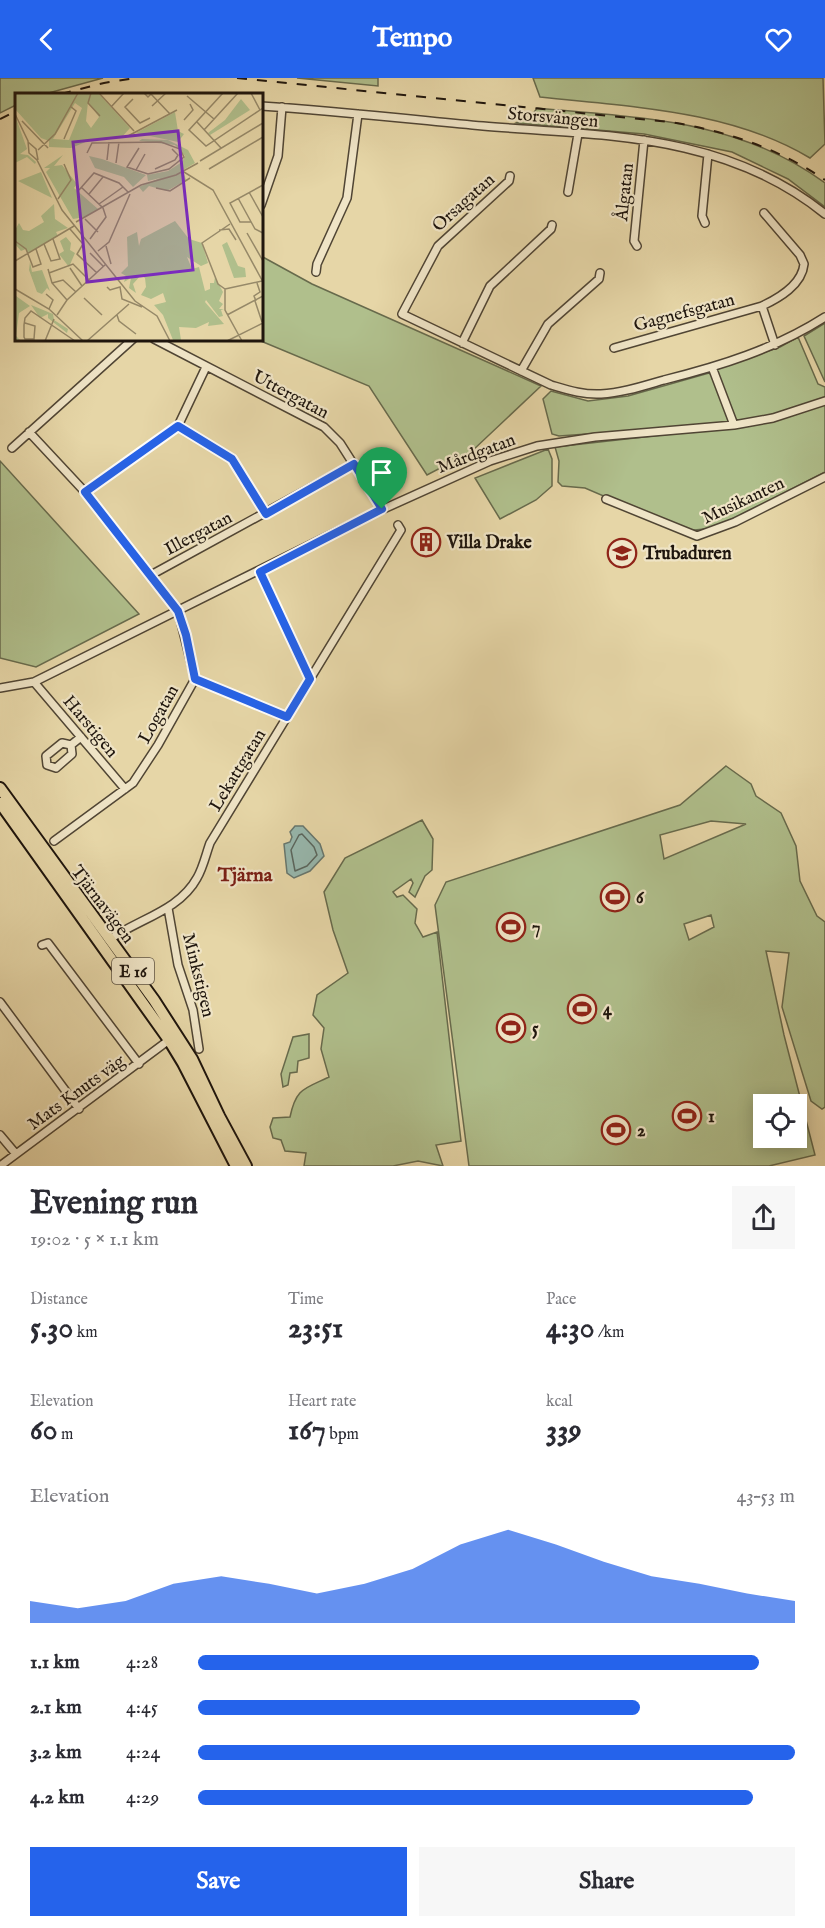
<!DOCTYPE html>
<meta charset="utf-8">
<style>
:root{--surface:#fff;--page:#f7f7f7;--text:#2b2b33;--muted:#7c7c81;--accent:#2563eb}
body{margin:0;font-family:"IM FELL English",serif;background:var(--page);color:var(--text);height:100vh;display:flex;flex-direction:column;font-size:22px;white-space:nowrap}
*{box-sizing:border-box;margin:0}
p{font-size:20px;color:var(--muted)}
.icon{flex:none;width:33px;height:33px;fill:none;stroke:currentColor;stroke-width:2;stroke-linecap:round;stroke-linejoin:round}
.map{position:relative;height:1088px;overflow:hidden}
.sheet{display:flex;flex-direction:column;background:var(--surface);flex:1}
.sheet>*{flex:none}
.fabs{position:absolute;left:753px;top:1016px;display:grid;gap:12px}
.fabs a{display:grid;place-items:center;width:54px;height:54px;border-radius:0px;background:var(--surface);box-shadow:0 3px 15px #0003;font-size:30px}
.pin{position:absolute;display:grid;place-items:center;width:51px;height:51px;color:#fff;margin:-62px -26px;border-radius:50% 50% 50% 0;rotate:-45deg;box-shadow:0 0 6px #0007}
.pin .icon{rotate:45deg}
.round{display:grid;place-items:center;flex:none;width:63px;height:63px;border-radius:0px;background:var(--page)}
.head{display:flex;align-items:center;justify-content:space-between;height:102px;padding:0 30px}
h1{font-size:33px;font-weight:700;line-height:45px}
.figures{display:grid;grid-template-columns:repeat(3,1fr);gap:9px;height:102px;padding:6px 30px}
.figures div{display:grid;align-content:center}
.figures b{font-size:30px;font-weight:700}
.figures small{font-size:16px;font-weight:400}
.figures p{font-size:16px}
.chart{height:168px;padding:12px 30px}
.chart p{display:flex;justify-content:space-between}
.chart svg{width:100%;height:108px;margin-top:6px;fill:var(--accent);opacity:.7}
.action{display:flex;gap:12px;margin-top:auto;padding:12px 30px}
.action a{flex:1;height:69px;border-radius:0px;background:var(--accent);color:#fff;font-size:24px;font-weight:700;line-height:69px;text-align:center}
.action a+a{background:var(--page);color:var(--text)}
ul{padding:0 30px;list-style:none;font-size:20px}
li{display:grid;grid-template-columns:96px 72px 1fr;align-items:center;height:45px}
li i{height:15px;border-radius:8px;background:var(--accent)}
header{display:flex;justify-content:space-between;align-items:center;height:78px;padding:0 30px;background:var(--accent);color:#fff;font-size:27px;font-weight:700}
.map>svg:first-child{display:block}
</style>
<header><svg class="icon" aria-label="back" viewBox="0 0 24 24"><path d="M15 5l-7 7 7 7"/></svg>Tempo<svg class="icon" aria-label="heart" viewBox="0 0 24 24"><path d="M12 20l-8-8c-3-5 5-10 8-4 3-6 11-1 8 4z"/></svg></header>
<div class="map">
<svg width="825" height="1088" viewBox="0 0 825 1088">
<rect width="100%" height="100%" fill="#e6d6a7"/>
<filter id="stains"><feTurbulence type="fractalNoise" baseFrequency=".00333" numOctaves="4"/><feColorMatrix values="0 0 0 0 .2 0 0 0 0 .09 0 0 0 0 .02 0 0 0 .5 -.17"/></filter>
<radialGradient id="worn" r=".72"><stop offset=".6" stop-color="#630" stop-opacity="0"/><stop offset="1" stop-color="#630" stop-opacity=".3"/></radialGradient>
<!-- green -->
<path fill="#b0bf8c" stroke="#676a4c" stroke-width="1.5" fill-rule="evenodd" d="M0,0H103L45,16H16V27L0,35Z
M297,0H378V8Z
M533,0H823L825,66L810,80C730,32 631,29 540,19Z
M537,30C640,40 738,41 825,105V129L788,101L732,74L644,56L516,45L533,36Z
M261,178L312,206L541,308L471,374L427,397L369,308L256,261H261Z
M825,245V304L804,258Z
M798,259L818,306L825,309V320L773,337L737,344L716,295L719,290L780,269Z
M709,295L713,298L729,341L726,346L559,358L552,356L543,321L551,313L588,323L628,318Z
M825,326V394L714,450L685,453L585,410L562,408L558,404L559,383L555,369L733,349Z
M548,371L552,381V408L536,422L500,441L475,400Z
M0,383L139,536L36,589L0,580Z
M726,688L751,706L756,718L781,735L796,768L800,803L817,838L825,844V1029L822,1031L811,1023L782,929L789,875L766,873L784,957L815,1077L769,1088H469L435,827L446,804L680,727ZM711,743L746,746L664,781L660,757ZM711,837L714,849L689,862L684,846ZM764,1026H796V1059H764Z
M422,742L433,761L432,792L425,798L415,819L409,814L413,805L411,801L393,814L397,819L403,817L417,831L415,845L423,859L437,854L461,1063L436,1067L443,1088L418,1083L393,1088H304L306,1075L285,1073L281,1062L273,1060L270,1049L273,1040L290,1039C296,1010 304,1011 329,999L321,971L324,950L313,937L317,917L348,895L333,852L324,814L345,780Z
M309,956V980L298,983L297,994L290,995L288,1007L283,1009L281,996L293,959Z"/>
<!-- water -->
<path fill="#97b8ae" stroke="#67776e" stroke-width="1.5" d="M295,748H303L320,766L324,778L310,793L294,800L287,795L284,766L290,764L292,759L290,754Z"/>
<g fill="none" stroke-linecap="round" stroke-linejoin="round">
<!-- shore -->
<path stroke="#5a665e" stroke-width="1.5" d="M302,756L314,769L317,777L307,788L295,793L291,772L299,757Z"/>
<!-- minor casing -->
<g stroke="#504534" stroke-width="10">
<path id="minor" d="M261,28C335,33 409,41 483,48C605,58 725,55 825,136
M510,98L509,103L438,168L402,236L551,307C568,312 583,317 601,316C622,315 643,308 664,302C720,288 775,271 825,239
M568,114L578,56
M261,127L278,78L282,29
M705,145L702,138L708,76
M637,168L634,163L644,62
M316,194L317,186L347,120L358,36
M762,228L775,267
M154,261L324,349L340,365L382,431
M462,265L490,208L551,151L552,147
M614,270L762,228C779,220 802,207 804,186L800,177L764,135
M712,289L734,347
M521,293L548,246L599,201L600,195
M178,348L232,381L266,436
M29,354L85,414L178,533L195,601L158,667L133,705L54,763
M12,370L133,261
M85,414L178,348L206,289
M606,421L697,458L735,444L825,399
M260,494L310,601
M151,497L354,386
M195,601L287,639
M34,604L125,711
M0,610L34,604L368,438L490,383L537,368L595,359L734,347L773,340L825,323
M71,667L72,676L56,690L47,687L46,678L62,665L71,667L81,659
M168,830L178,887L193,932L199,971
M109,862C138,841 179,833 197,800C203,790 206,776 210,765L401,452L398,447
M42,867L48,865L139,986
M0,924L79,1031
M0,1057L16,1076
M0,1088L169,962"/>
</g>
<!-- highway casing -->
<g stroke="#1e150d" stroke-width="14">
<path id="highway" d="M0,710L154,922L192,981L219,1038L246,1088
M0,725L169,962L183,985L236,1088"/>
</g>
<!-- minor -->
<use href="#minor" stroke="#efe4c6" stroke-width="7"/>
<!-- highway -->
<use href="#highway" stroke="#e6d6a7" stroke-width="10"/>
<!-- rail -->
<path stroke="#1e150d" stroke-width="2" stroke-dasharray="10 10" stroke-linecap="butt" d="M237,0L670,44C726,53 778,70 825,102
M61,16L104,5L135,0
M0,41L16,33"/>
</g>
<g fill="none" stroke-linecap="round" stroke-linejoin="round">
<!-- route casing -->
<g stroke="#fff" stroke-width="12">
<path id="route" d="M178,348L232,381L266,436L354,386L382,431L260,494L310,601L287,639L195,601L186,557L178,533L85,414Z"/>
</g>
<!-- route -->
<use href="#route" stroke="#2563eb" stroke-width="8"/>
</g>
<!-- icons -->
<defs>
<g id="building-ring" transform="scale(1.5)"><circle r="9.5" fill="#efe4c6" stroke="#8f2418" stroke-width="1.5"/><path d="M-4-6H4V6H1V3H-1V6H-4ZM-2.5-4.3h1.7v1.8h-1.7ZM.8-4.3h1.7v1.8H.8ZM-2.5-1h1.7V.8h-1.7ZM.8-1h1.7V.8H.8Z" fill="#8f2418"/></g>
<g id="school-ring" transform="scale(1.5)"><circle r="9.5" fill="#efe4c6" stroke="#8f2418" stroke-width="1.5"/><path d="M0-5L7-2L0 1L-7-2ZM-4 1L0 2.5L4 1V4Q0 6-4 4Z" fill="#8f2418"/></g>
<g id="stadium-ring" transform="scale(1.5)"><circle r="9.5" fill="#efe4c6" stroke="#8f2418" stroke-width="1.5"/><path d="M0-5a6.5 5 0 1 0 0 10a6.5 5 0 1 0 0-10ZM-3.5-1.8h7v3.6h-7Z" fill="#8f2418"/></g>
</defs>
<g fill-rule="evenodd">
<use href="#building-ring" x="426" y="464"/>
<use href="#school-ring" x="622" y="475"/>
<use href="#stadium-ring" x="615" y="819"/>
<use href="#stadium-ring" x="511" y="849"/>
<use href="#stadium-ring" x="582" y="931"/>
<use href="#stadium-ring" x="511" y="950"/>
<use href="#stadium-ring" x="687" y="1038"/>
<use href="#stadium-ring" x="616" y="1052"/>
</g>
<g text-anchor="middle" stroke-width="4.5" stroke-linejoin="round" paint-order="stroke">
<!-- shield labels -->
<rect fill="#efe4c6" stroke="#5d5344" stroke-width="1.5" x="112" y="880" width="42" height="26" rx="4.5"/>
<g font-size="16" font-weight="bold" fill="#1e150d">
<text x="133" y="899">E 16</text>
</g>
<!-- street labels -->
<g font-size="18" fill="#1e150d" stroke="#efe4c6">
<text transform="translate(553 39) rotate(5)" y="6">Storsvängen</text>
<text transform="translate(624 114) rotate(-84)" y="6">Ålgatan</text>
<text transform="translate(463 124) rotate(-42)" y="6">Orsagatan</text>
<text transform="translate(684 234) rotate(-15)" y="6">Gagnefsgatan</text>
<text transform="translate(291 316) rotate(28)" y="6">Uttergatan</text>
<text transform="translate(476 375) rotate(-21)" y="6">Mårdgatan</text>
<text transform="translate(743 422) rotate(-25)" y="6">Musikanten</text>
<text transform="translate(198 455) rotate(-28)" y="6">Illergatan</text>
<text transform="translate(158 636) rotate(-61)" y="6">Logatan</text>
<text transform="translate(91 648) rotate(50)" y="6">Harstigen</text>
<text transform="translate(237 692) rotate(-59)" y="6">Lekattgatan</text>
<text transform="translate(103 826) rotate(53)" y="6">Tjärnavägen</text>
<text transform="translate(199 897) rotate(76)" y="6">Minkstigen</text>
<text transform="translate(76 1014) rotate(-36)" y="6">Mats Knuts väg</text>
</g>
<!-- poi labels -->
<g font-size="18" font-weight="bold" fill="#1e150d" stroke="#efe4c6" text-anchor="start">
<text x="447" y="470">Villa Drake</text>
<text x="643" y="481">Trubaduren</text>
<text x="636" y="825">6</text>
<text x="532" y="855">7</text>
<text x="603" y="937">4</text>
<text x="532" y="956">5</text>
<text x="708" y="1044">1</text>
<text x="637" y="1058">2</text>
</g>
<!-- neighbourhood labels -->
<g font-size="20" font-weight="bold" fill="#7a1f14" stroke="#efe4c6">
<text x="245" y="803">Tjärna</text>
</g>
</g>
<!-- overview -->
<g transform="translate(15 15)">
<rect width="248" height="248" fill="#e6d6a7"/>
<path d="M0,0H83L115,35L106,45L78,46L56,55L34,54V48L26,45L0,16ZM73,9L84,24L76,35L71,28ZM60,10L67,15L54,47L38,46ZM226,6L235,17L195,42L193,40L210,27ZM160,19L163,38L169,41L163,49L121,40ZM0,22L12,56L5,61L13,62L21,69L20,71L12,64L0,70ZM127,46L153,47L173,57L180,70L168,77L171,87L152,98L134,93L128,99L124,94L145,85L133,88L132,82L153,78L167,69L170,63L160,52L124,48ZM48,62L39,73L47,72L62,91L59,95L83,116L70,124L58,126L31,79L35,75H29ZM74,63L87,66L131,82L118,94L109,84L80,75ZM26,79L37,105L3,88ZM39,111L40,126L53,135L41,139L43,143L13,160L11,156L6,158L0,151V137L4,130L8,137L14,138L29,129L26,123ZM160,128L174,146L187,150L193,170L186,173L172,164L177,176L184,174L190,198L195,196V190H199L200,184L208,199L204,208L208,211L204,216H209L206,217L208,223L204,224L191,207L190,209L209,231L193,233L194,229L181,235L164,234L166,247H158L148,222L139,212L151,209L148,200L136,206L126,202L131,194L130,185L126,182L118,191L121,200L114,195L116,185L109,189L111,183L106,180L113,173L112,144L122,139L124,153L126,146ZM51,144L56,150L55,157L60,160L54,174L44,161L49,158L45,148ZM212,149L223,173L230,175L231,184L219,185L207,152ZM15,169L17,179L27,177L35,198L32,195L27,201L22,199L14,177ZM1,203L15,213L4,220L1,243L5,247H0ZM16,212L38,221L39,227L53,236L52,240L33,225V221L25,225Z" fill="#b0bf8c" fill-rule="evenodd"/>
<path fill="none" stroke="#968969" stroke-width="1.5" d="M76,0L73,10L85,23M84,0L119,38M129,0L133,4L136,1L155,21M208,0L174,37L191,53L248,15M236,0L245,17M172,3L199,26M118,6L110,14L125,30L135,25M137,13L151,0M96,14L109,0M0,21L13,48L14,60L22,67L47,117L120,208L142,223L155,248M169,27L178,17L175,11M7,28L33,55M182,29L206,55M189,37L223,0M113,43L162,17M49,46L61,18L55,13M13,49L21,56L23,67M23,57L40,41L63,0M72,60L77,50L146,49L165,56L169,64L154,76L133,81L112,74L124,55M92,67L94,49M185,68L248,30M101,70L104,49M140,76L160,67L163,62L157,56M194,76L248,44M121,77L130,61M169,79L198,97L248,189M66,94L88,115L91,124L75,146M141,95L155,98L175,85M64,97L79,80L104,90L113,99M234,99L248,124M74,101L88,84M223,105L240,136L248,140M43,106L56,87L49,71M84,111L108,94M70,126L83,139M61,129L126,92L161,82L183,70M236,129H225L215,110L248,92M55,136L68,151L62,161L82,180M204,137L214,136L221,147M232,140L248,168M0,148L11,156L18,174L26,171L21,156M29,151L36,168L45,166L38,146M91,153L96,171M83,158L94,149L115,101M75,160L88,173M0,168L59,133M55,175L67,193M33,176L37,190L52,207M34,180L58,171L74,187M37,190L48,187L61,199M92,194L95,197L105,194L107,206L127,214M0,196L34,216L68,248M210,196L203,191L187,150L215,131M210,196V217L227,248M210,196L247,188M31,201L38,207L34,216M69,205L87,222M240,208L247,229M241,208L239,203L245,199L242,190M42,222L52,207L91,171M102,222L104,228L121,241M212,222L248,203M10,230L20,233L19,246H10L9,244V232L10,225L16,218L60,248M30,248L39,226M72,248L114,211M212,248L248,230"/>
<path fill="#7b2cbf" fill-opacity="0.15" stroke="#7b2cbf" stroke-width="3" d="M163,38L178,177L72,189L58,49Z"/>
<rect width="248" height="248" fill="none" stroke="#1e150d" stroke-width="3"/>
</g>
<rect width="100%" height="100%" filter="url(#stains)"/>
<rect width="100%" height="100%" fill="url(#worn)"/>
</svg>
<div class="fabs">
<a><svg class="icon" aria-label="locate" viewBox="0 0 24 24"><circle cx="12" cy="12" r="6"/><path d="M12 2v4M12 18v4M2 12h4M18 12h4"/></svg></a>
</div>
<div class="pin" style="left:382px;top:431px;background:#1e9e55"><svg class="icon" aria-label="arrive" viewBox="0 0 24 24"><path d="M6 21V4h12l-3 4 3 4H6"/></svg></div>
</div>
<section class="sheet">
<div class="head"><div><h1>Evening run</h1><p>19:02 · 5 × 1.1 km</p></div><a class="round"><svg class="icon" aria-label="share" viewBox="0 0 24 24"><path d="M12 15V3M7 8l5-5 5 5M5 13v7h14v-7"/></svg></a></div>
<div class="figures">
<div><p>Distance</p><b>5.30<small> km</small></b></div>
<div><p>Time</p><b>23:51</b></div>
<div><p>Pace</p><b>4:30<small> /km</small></b></div>
</div>
<div class="figures">
<div><p>Elevation</p><b>60<small> m</small></b></div>
<div><p>Heart rate</p><b>167<small> bpm</small></b></div>
<div><p>kcal</p><b>339</b></div>
</div>
<div class="chart"><p><span>Elevation</span>43–53 m</p>
<svg viewBox="0 0 160 44" preserveAspectRatio="none"><path d="M0 44V35L10 38L20 35L30 28L40 25L50 28L60 32L70 28L80 22L90 12L100 6L110 12L120 19L130 25L140 28L150 32L160 35V44z"/></svg>
</div>
<ul>
<li><b>1.1 km</b>4:28<i style="width:94%"></i></li>
<li><b>2.1 km</b>4:45<i style="width:74%"></i></li>
<li><b>3.2 km</b>4:24<i style="width:100%"></i></li>
<li><b>4.2 km</b>4:29<i style="width:93%"></i></li>
</ul>
<div class="action"><a>Save</a><a>Share</a></div>
</section>
